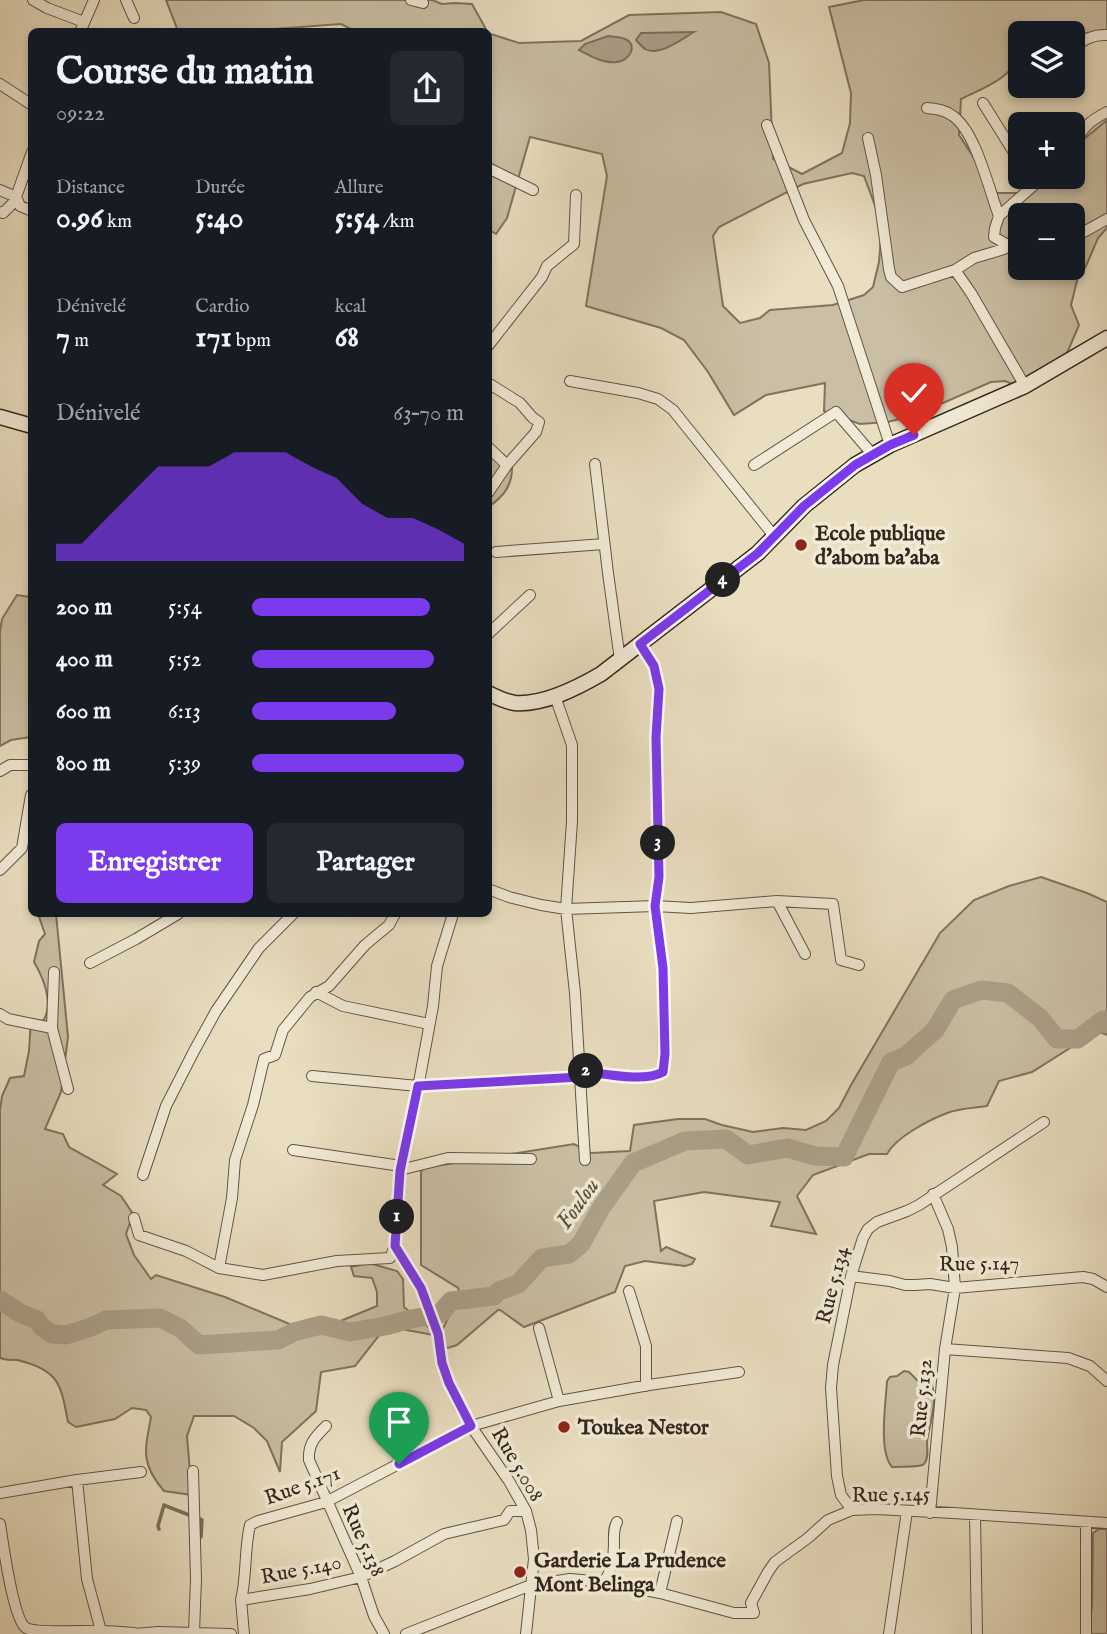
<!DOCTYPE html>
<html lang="fr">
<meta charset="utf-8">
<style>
:root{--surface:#171b24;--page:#242831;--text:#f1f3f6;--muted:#9ea1a6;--accent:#7c3aed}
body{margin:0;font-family:"IM FELL English",serif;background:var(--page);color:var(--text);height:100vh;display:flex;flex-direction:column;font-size:26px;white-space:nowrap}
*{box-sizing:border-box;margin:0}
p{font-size:23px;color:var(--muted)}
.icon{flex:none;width:38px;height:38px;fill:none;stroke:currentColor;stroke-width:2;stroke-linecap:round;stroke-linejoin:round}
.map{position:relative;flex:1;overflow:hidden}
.side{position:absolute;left:28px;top:28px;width:464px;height:889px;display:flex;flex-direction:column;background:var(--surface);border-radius:10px;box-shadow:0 4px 10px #0003}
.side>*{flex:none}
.tools{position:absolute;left:1008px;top:21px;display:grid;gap:14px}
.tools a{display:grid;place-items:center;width:77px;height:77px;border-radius:10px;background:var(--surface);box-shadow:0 4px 10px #0003;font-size:35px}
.pin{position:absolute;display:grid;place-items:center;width:60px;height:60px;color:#fff;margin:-72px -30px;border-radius:50% 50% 50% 0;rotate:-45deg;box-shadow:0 0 7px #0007}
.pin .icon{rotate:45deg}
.km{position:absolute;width:35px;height:35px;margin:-18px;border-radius:50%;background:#222;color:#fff;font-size:19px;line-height:35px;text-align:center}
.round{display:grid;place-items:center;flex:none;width:74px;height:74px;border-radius:10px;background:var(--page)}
.summary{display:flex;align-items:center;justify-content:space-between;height:119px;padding:0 28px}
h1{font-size:38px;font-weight:800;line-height:52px}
.stats{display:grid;grid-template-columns:repeat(3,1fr);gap:10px;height:119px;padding:7px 28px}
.stats div{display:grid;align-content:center}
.stats b{font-size:30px;font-weight:800}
.stats small{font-size:19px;font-weight:400}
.stats p{font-size:19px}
.chart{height:196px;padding:14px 28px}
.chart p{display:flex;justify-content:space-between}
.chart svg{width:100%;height:126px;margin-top:7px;fill:var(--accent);opacity:.7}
.button{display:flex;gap:14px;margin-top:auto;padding:14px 28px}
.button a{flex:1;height:80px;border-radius:10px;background:var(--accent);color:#fff;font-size:28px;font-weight:800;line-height:80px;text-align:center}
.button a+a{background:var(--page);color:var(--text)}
ul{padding:0 28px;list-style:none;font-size:23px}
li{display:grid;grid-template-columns:112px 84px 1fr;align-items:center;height:52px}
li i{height:18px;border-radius:9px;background:var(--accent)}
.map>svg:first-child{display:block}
</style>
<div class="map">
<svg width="1107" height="1634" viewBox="0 0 1107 1634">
<rect width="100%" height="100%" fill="#e9dec0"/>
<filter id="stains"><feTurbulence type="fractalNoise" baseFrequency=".00286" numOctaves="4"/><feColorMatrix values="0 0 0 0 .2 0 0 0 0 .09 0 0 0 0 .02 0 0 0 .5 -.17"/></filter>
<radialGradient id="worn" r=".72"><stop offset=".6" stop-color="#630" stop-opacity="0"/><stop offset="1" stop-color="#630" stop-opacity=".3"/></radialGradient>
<!-- green -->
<path fill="#cabfa4" stroke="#7f7360" stroke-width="2" fill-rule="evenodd" d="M166,0H432L442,4L455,3L472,4L487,31L357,32L341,24L249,31H178Z
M864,0H1107V30L1083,34L1032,24L1028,33H1020C1020,39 1021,45 1020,50C1015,78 983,88 961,99L959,135L997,193H1018L1043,186L1055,177H1073V159L1083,140L1107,120V228L1098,238L1086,266L1078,277L1071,305L1079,325L1062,365L1023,388L1005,381L991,382L913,416L887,422L860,424L824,411L825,383L766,395L734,415L708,372L684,340L661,328L586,306L607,176L602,154L530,137L507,218L496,234L488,229V33L519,43L581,41L629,15L721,12L756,24L769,63L773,159L802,174L842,153L850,123L851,93L829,7ZM852,173L864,176L877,211L881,236L879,262L873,287L864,295L833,305L770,310L760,318L740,323L723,306L713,236L719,227L803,184ZM1020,215H1073V268H1020Z
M490,455H494L512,464C513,484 505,496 488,507V458Z
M17,595L31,597V737L11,740L0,746V632L2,619Z
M1041,877L1087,893L1107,902V1035L1097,1031L1032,1072L999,1081L987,1106C974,1108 959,1108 947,1113C929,1120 896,1137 887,1154H869L813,1175L797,1196L816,1234L771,1226L780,1202L704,1192L654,1201L661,1251L666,1247L695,1259L692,1264L685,1266L645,1261L625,1266L615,1292L524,1327L500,1310H498L457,1345L448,1348L444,1346L439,1336L401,1329L381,1333L355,1366L321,1372L316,1411L282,1442L280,1472L267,1441L254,1428L234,1416H194L187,1436L192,1495L164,1491C140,1463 145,1450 151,1417L146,1410L132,1408L115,1419L76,1427L68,1422C61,1386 60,1371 21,1361C13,1358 8,1362 0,1358V1110L2,1096L10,1078L24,1076L29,1051L31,1019L43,1021C54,1004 44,979 34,962L39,941L45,934L38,914H56L68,1037L61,1092L45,1129L63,1134L69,1147L117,1174L103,1185L121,1196L133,1214L126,1234L134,1255L151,1279L156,1275L225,1297L299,1328L326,1327L377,1306V1292L372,1278L354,1276L351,1267L369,1263L397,1271L403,1279L404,1307L439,1336L460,1295L458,1288L421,1265V1172L423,1168L574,1144L591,1153L630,1151L634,1125L678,1119H705L722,1125L753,1132L783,1128L806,1130L826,1121L839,1108L851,1085L940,933L974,900L1009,886Z
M904,1371L909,1372L919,1382L931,1383C939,1401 929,1424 927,1442C927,1449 929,1459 924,1464C920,1468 899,1466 892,1467C878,1451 886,1402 887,1381L890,1377L897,1376Z
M1099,1529H1107V1634H1088L1092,1607L1093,1533Z"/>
<!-- water -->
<path fill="#aba089" stroke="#7b705e" stroke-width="2" d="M694,32C682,39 659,57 645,49C643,48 637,41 636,40L641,33Z
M608,36C613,37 621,37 625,39C639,45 629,61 617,62C604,64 590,56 579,50L585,44Z"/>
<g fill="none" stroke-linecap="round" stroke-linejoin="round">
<!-- stream -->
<path stroke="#7b705e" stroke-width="3.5" d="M159,1529L158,1526L164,1505L166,1506L202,1520L201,1537"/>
<!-- river -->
<path stroke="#aba089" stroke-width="19" d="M0,1300L20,1313L37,1320L42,1327L52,1334L66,1335L91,1327L106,1320L160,1318L180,1328L199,1345L278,1340L294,1332L321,1325L350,1332L385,1326L411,1319L440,1314L451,1301L494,1296L499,1291L518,1284L542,1258L569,1254L581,1244L601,1208L633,1163L685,1141L726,1139L748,1155L787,1148L815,1156L844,1157L891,1062L906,1056L935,1030L953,1000L981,990L1008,993L1040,1018L1057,1039H1078L1103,1020L1107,1024"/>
<!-- street casing -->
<g stroke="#615546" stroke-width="12">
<path id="street" d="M33,0L47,8L84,22
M126,0L134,18
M411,0L423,3
M80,32L94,0
M1073,47C1084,40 1093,34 1107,35
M0,84L32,105
M983,103L1020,162
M767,125L804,220L838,286L890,445
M868,138L876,175L889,269L891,277L902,287L955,270L974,258L1004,249L1008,245L994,237L995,228L999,216C989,190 976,132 953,116C945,110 937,109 927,108
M1073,145C1083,128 1089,121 1107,112
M32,152L16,197L20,206L32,211
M488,168L533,190
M0,190L16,197
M0,212L3,213L16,200
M999,216L1043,177
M1073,238L1107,219
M955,270L971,293L1025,386
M488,346L542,277L547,266L574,244L576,195
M570,381L638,393L658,399L673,410L774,536
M488,383L520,403L533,418L539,422L536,432L507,465L488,493
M488,447L507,465
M595,464L608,573L620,660
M754,465L836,412L873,455
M496,552L604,544
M488,634L530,595
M555,696L572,745V821L566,909L575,993L585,1160
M0,771L10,765H32
M0,870L22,848L31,795
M488,889L509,897L541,905L566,909L655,906L691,908L777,901L833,904L841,960L859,965
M777,901L805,954
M453,914L437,966L433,1006L415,1104L400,1170L395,1246L421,1288L438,1334L442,1363L449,1383L460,1407L471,1426L509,1481L526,1511L531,1530L534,1559L526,1634
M90,963L136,939L178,914
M316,992L343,1006L429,1024
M0,1014L8,1019L52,1028L68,1089
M52,1028L54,972
M580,1071C602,1073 644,1083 663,1072L664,1065L663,968L655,906L659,877L656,737L659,689L654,666L640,644
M312,1076L418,1086L580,1077
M293,1150L401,1166
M400,1170L448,1158L531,1159
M143,1175L166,1106L194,1051L216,1011L259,948L293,914
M134,1218L139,1235L186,1251L219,1268L263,1275L337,1261L390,1258L395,1246
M219,1268L232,1198L235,1160L253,1105L264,1059L275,1055L283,1030L310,997L329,986L365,945L389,925L395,914
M851,1276L890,1281L905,1285H915L930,1284L955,1288L1083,1277L1093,1279L1107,1287
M629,1291L646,1346V1386
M539,1328L559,1401
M945,1349L1068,1358L1090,1366L1107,1381
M326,1426C315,1437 308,1444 309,1460L361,1577L374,1616L384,1634
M193,1471L196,1579L194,1632
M77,1480L87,1579L101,1631
M0,1493L77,1480L141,1472
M852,1510L841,1495L837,1476L831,1388L833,1365L851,1276L863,1238L868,1229L877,1222L907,1211L919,1205L1044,1122
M930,1513L945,1349L955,1288L952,1247L948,1229L933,1194
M975,1515L977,1634
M0,1524C3,1543 13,1619 26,1628C37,1634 85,1630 101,1631C112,1631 123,1632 134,1633
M604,1582C612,1571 614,1558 614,1544C614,1536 613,1529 617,1522
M660,1593L677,1521
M241,1600C247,1576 244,1550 250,1525L258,1521L326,1502L471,1426L559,1401L649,1385L739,1372
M134,1634L159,1632L231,1634
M244,1634L241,1600L310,1589L361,1577L395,1561L444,1534L504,1520L510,1511H526
M406,1634L531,1585L570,1579L604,1582L660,1593L734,1613H754L751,1603L768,1572L775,1562L808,1538L828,1520L852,1510L876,1509L953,1513L1107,1523
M889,1634L907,1511
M1086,1634V1523"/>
</g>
<!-- secondary casing -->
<g stroke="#34271d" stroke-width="17">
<path id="secondary" d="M0,417L32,426
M488,693C496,697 506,702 515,703C544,705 577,688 601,674L758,553L804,506L855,465L890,445L1025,386L1107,338"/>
</g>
<!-- street -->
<use href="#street" stroke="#f1ead6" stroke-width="10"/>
<!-- secondary -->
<use href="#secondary" stroke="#f1ead6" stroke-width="14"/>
</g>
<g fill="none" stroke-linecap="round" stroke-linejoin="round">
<!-- route casing -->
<g stroke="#fff" stroke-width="14">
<path id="route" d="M399,1464L471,1426L449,1383L442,1363L438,1334L421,1288L395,1246L400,1171L418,1086L580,1077V1071C602,1073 643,1083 663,1072L665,1054L663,968L655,906L659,877L656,737L659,689L654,666L640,644L758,553L804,506L855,465L890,445L914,435"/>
</g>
<!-- route -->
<use href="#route" stroke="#7c3aed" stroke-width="9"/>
</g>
<!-- markers -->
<g fill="#8f2418" stroke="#f1ead6" stroke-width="2.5">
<circle cx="801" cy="545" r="7"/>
<circle cx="564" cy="1427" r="7"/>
<circle cx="520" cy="1572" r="7"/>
</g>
<g text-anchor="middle" stroke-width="7" stroke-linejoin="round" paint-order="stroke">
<!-- poi labels -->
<g font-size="21" font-weight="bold" fill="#34271d" stroke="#f1ead6" text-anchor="start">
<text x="815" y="540">Ecole publique<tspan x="815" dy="24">d'abom ba'aba</tspan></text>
<text x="578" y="1434">Toukea Nestor</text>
<text x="534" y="1567">Garderie La Prudence<tspan x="534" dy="24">Mont Belinga</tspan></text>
</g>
<!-- street labels -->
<g font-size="21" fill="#34271d" stroke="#f1ead6">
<text transform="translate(979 1263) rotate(-1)" y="7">Rue 5.147</text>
<text transform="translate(832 1285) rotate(-76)" y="7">Rue 5.134</text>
<text transform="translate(921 1398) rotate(-85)" y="7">Rue 5.132</text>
<text transform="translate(518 1464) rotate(59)" y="7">Rue 5.008</text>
<text transform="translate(302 1485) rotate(-20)" y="7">Rue 5.171</text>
<text transform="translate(891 1494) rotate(-1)" y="7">Rue 5.145</text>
<text transform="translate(364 1540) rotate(66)" y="7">Rue 5.138</text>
<text transform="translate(301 1569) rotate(-11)" y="7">Rue 5.140</text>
</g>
<!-- water labels -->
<g font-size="23" font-style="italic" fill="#584b3d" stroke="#f1ead6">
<text transform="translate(577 1203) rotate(-55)" y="8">Foulou</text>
</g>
</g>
<rect width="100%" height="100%" filter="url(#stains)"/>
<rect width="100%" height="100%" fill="url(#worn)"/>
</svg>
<div class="tools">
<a><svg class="icon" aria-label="layers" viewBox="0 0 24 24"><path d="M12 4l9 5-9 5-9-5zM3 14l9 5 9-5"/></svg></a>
<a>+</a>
<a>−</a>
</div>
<div class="pin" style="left:399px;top:1464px;background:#1e9e55"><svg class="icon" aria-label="arrive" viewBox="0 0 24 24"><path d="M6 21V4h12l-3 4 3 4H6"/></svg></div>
<div class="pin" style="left:914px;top:435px;background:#d93025"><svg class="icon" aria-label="check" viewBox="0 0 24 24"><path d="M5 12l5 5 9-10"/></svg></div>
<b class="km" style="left:397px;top:1217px">1</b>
<b class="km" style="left:586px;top:1071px">2</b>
<b class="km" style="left:658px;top:843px">3</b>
<b class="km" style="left:723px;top:580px">4</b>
<section class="side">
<div class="summary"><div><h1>Course du matin</h1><p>09:22</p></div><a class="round"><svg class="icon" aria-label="share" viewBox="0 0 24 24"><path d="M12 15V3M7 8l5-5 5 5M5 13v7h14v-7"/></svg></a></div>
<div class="stats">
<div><p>Distance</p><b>0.96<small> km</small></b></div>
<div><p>Durée</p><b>5:40</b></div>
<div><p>Allure</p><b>5:54<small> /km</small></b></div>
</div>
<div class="stats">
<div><p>Dénivelé</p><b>7<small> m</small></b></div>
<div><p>Cardio</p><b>171<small> bpm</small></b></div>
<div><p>kcal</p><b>68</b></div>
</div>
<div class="chart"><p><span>Dénivelé</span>63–70 m</p>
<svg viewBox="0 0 160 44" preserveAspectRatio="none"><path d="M0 44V38L10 38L20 29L30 20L40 11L50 11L60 11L70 6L80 6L90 6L100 11L110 15L120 24L130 29L140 29L150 33L160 38V44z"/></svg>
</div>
<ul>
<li><b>200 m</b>5:54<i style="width:84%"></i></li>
<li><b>400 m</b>5:52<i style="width:86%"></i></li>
<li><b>600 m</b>6:13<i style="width:68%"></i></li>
<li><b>800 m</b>5:39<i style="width:100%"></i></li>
</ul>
<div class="button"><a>Enregistrer</a><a>Partager</a></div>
</section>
</div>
